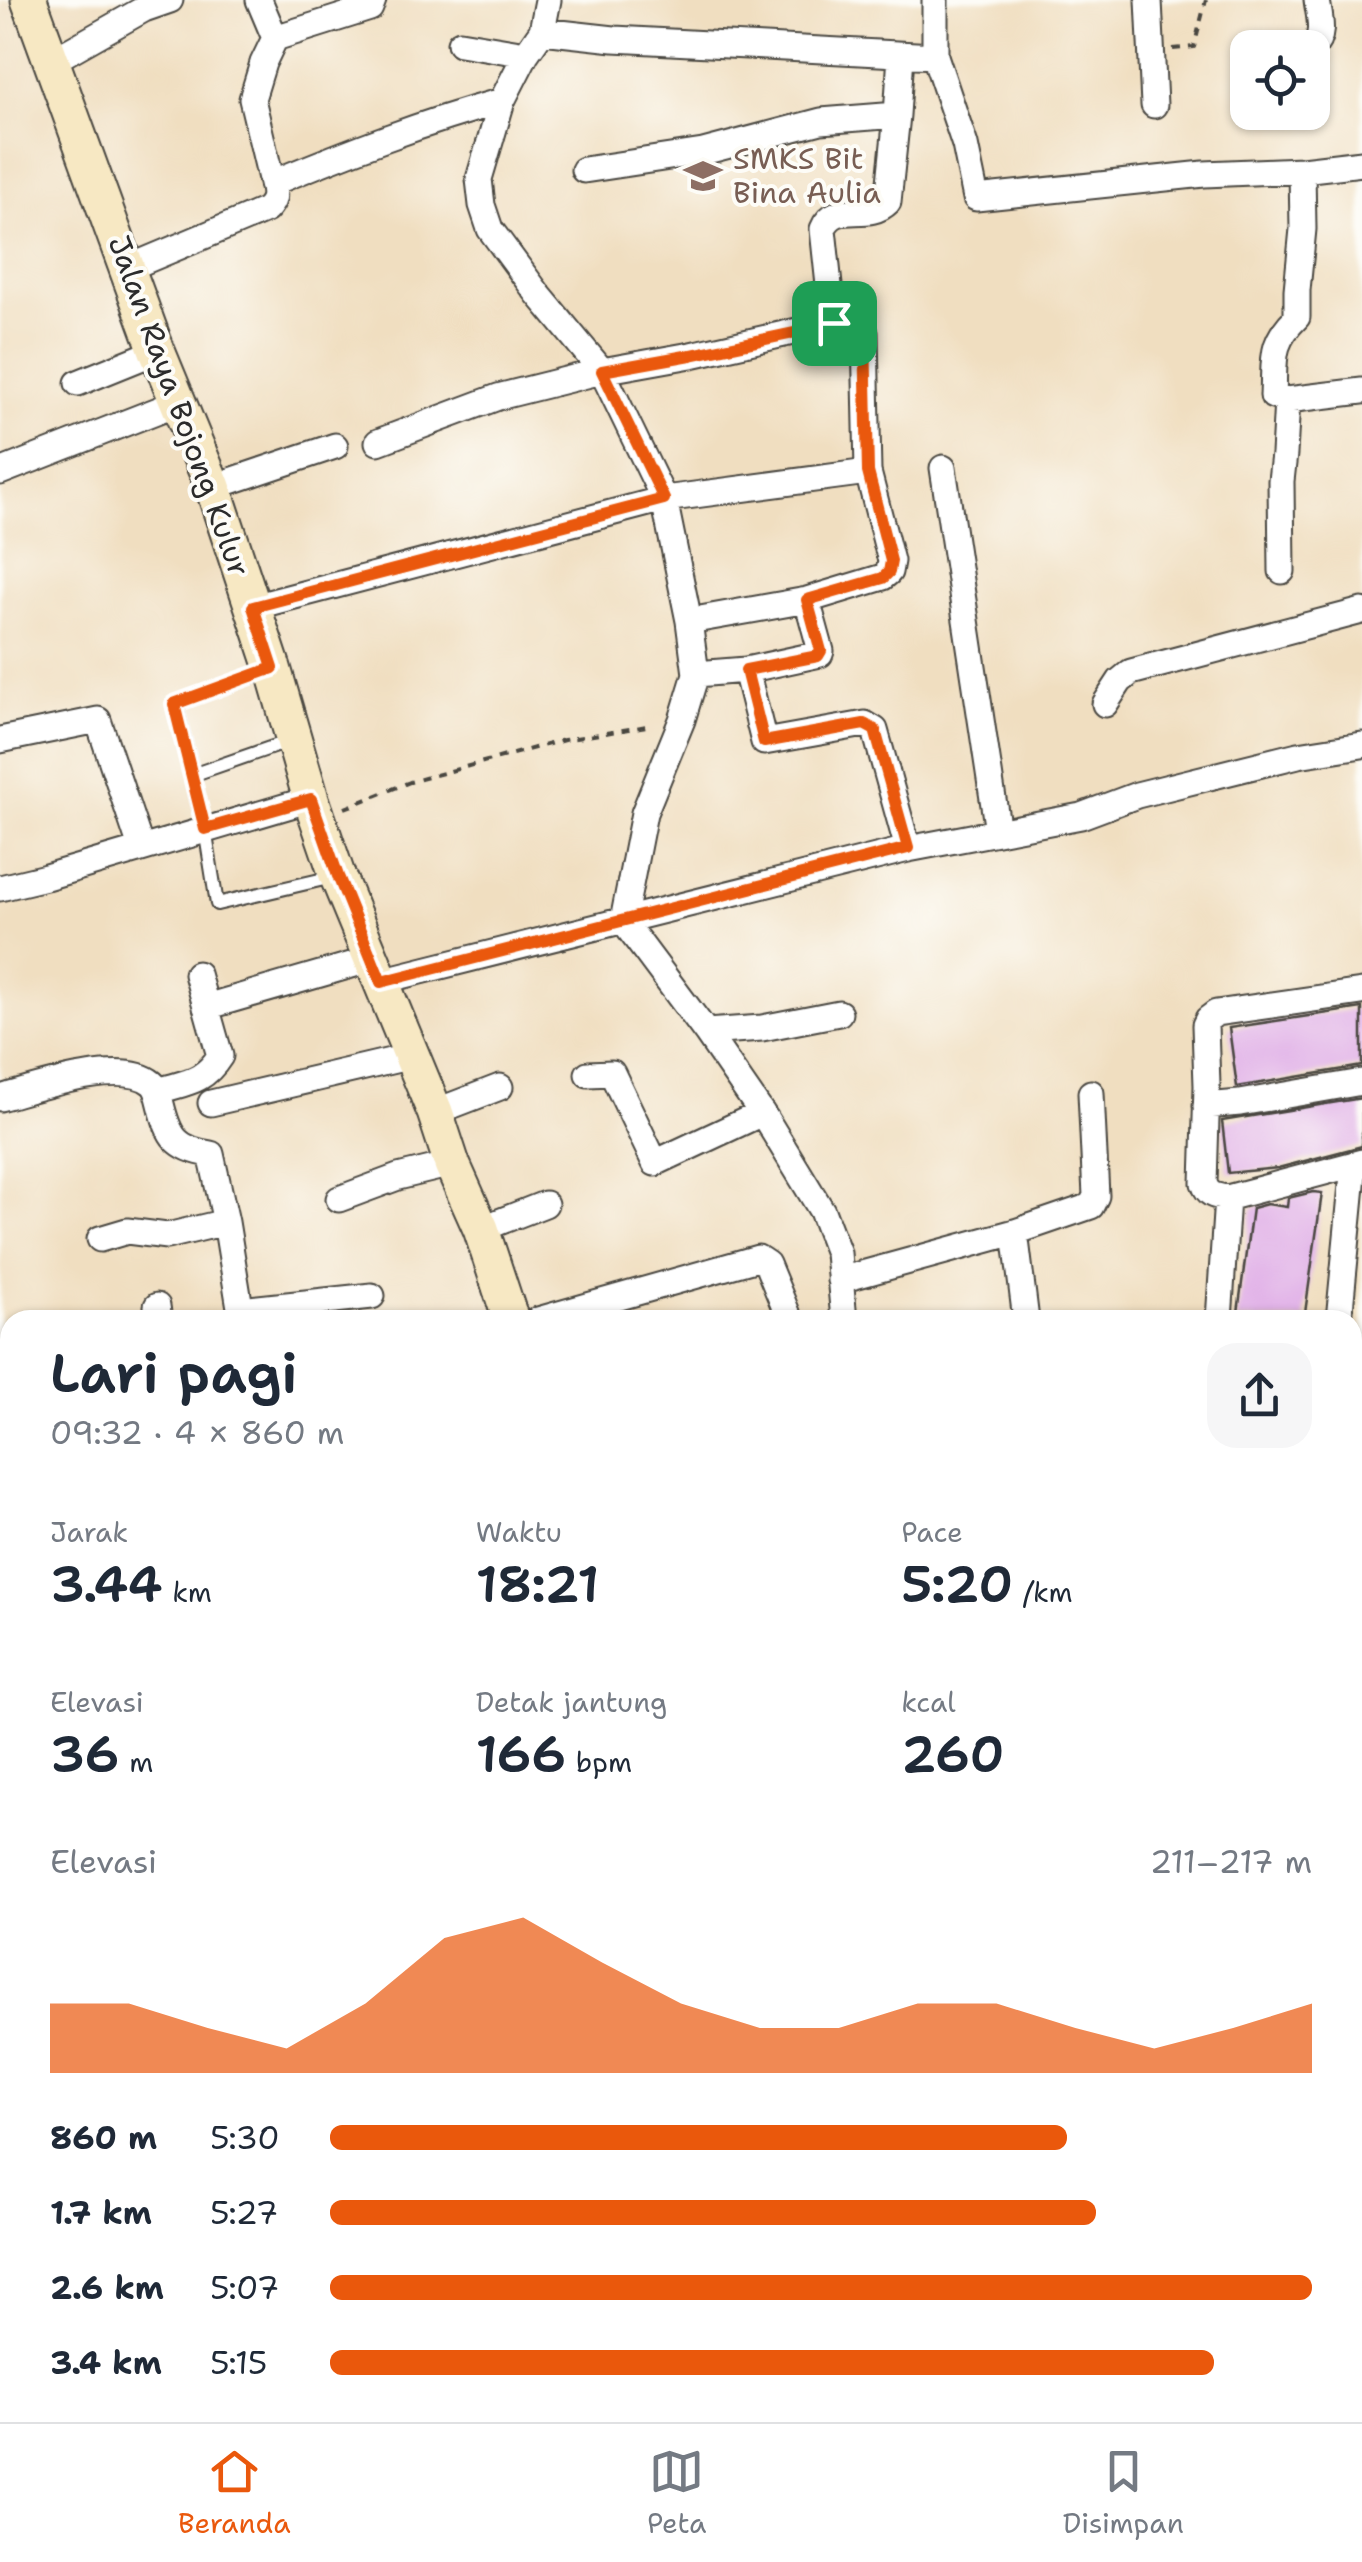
<!DOCTYPE html>
<html lang="id">
<meta charset="utf-8">
<style>
:root{--surface:#fff;--page:#f6f6f7;--text:#1f2937;--muted:#747a83;--line:#e0e1e3;--accent:#ea580c}
body{margin:0;font-family:"Shantell Sans",sans-serif;background:var(--page);color:var(--text);height:100vh;display:flex;flex-direction:column;font-size:38px;white-space:nowrap}
*{box-sizing:border-box;margin:0}
p{font-size:32px;color:var(--muted)}
.icon{flex:none;width:55px;height:55px;fill:none;stroke:currentColor;stroke-width:2;stroke-linecap:round;stroke-linejoin:round}
.map{position:relative;flex:1;overflow:hidden}
.side{position:absolute;left:0px;top:1310px;width:1362px;height:1112px;display:flex;flex-direction:column;background:var(--surface);border-radius:30px 30px 0 0;box-shadow:0 2px 8px #0004}
.side>*{flex:none}
.tools{position:absolute;left:1230px;top:30px;display:grid;gap:20px}
.tools a{display:grid;place-items:center;width:100px;height:100px;border-radius:20px;background:var(--surface);box-shadow:0 2px 8px #0004;font-size:50px}
.pin{position:absolute;display:grid;place-items:center;width:85px;height:85px;color:#fff;margin:-42px;border-radius:20px;box-shadow:0 5px 15px #0006}
.round{display:grid;place-items:center;flex:none;width:105px;height:105px;border-radius:30px;background:var(--page)}
.summary{display:flex;align-items:center;justify-content:space-between;height:170px;padding:0 50px}
h1{font-size:55px;font-weight:600;line-height:75px}
.metrics{display:grid;grid-template-columns:repeat(3,1fr);gap:15px;height:170px;padding:10px 50px}
.metrics div{display:grid;align-content:center}
.metrics b{font-size:50px;font-weight:600}
.metrics small{font-size:28px;font-weight:400}
.metrics p{font-size:28px}
.chart{height:280px;padding:20px 50px}
.chart p{display:flex;justify-content:space-between}
.chart svg{width:100%;height:180px;margin-top:10px;fill:var(--accent);opacity:.7}
ul{padding:0 50px;list-style:none;font-size:32px}
li{display:grid;grid-template-columns:160px 120px 1fr;align-items:center;height:75px}
li i{height:25px;border-radius:12px;background:var(--accent)}
.tab-bar{display:flex;justify-content:space-around;align-items:center;height:140px;border-top:2px solid var(--line);background:var(--surface);font-size:28px;color:var(--muted)}
.tab-bar a{display:grid;justify-items:center;gap:5px}
.tab-bar .current{color:var(--accent)}
.map>svg:first-child{display:block}
</style>
<div class="map">
<svg width="1362" height="2422" viewBox="0 0 1362 2422">
<rect width="100%" height="100%" fill="#fdfcf7"/>
<filter id="ink" filterUnits="userSpaceOnUse"><feTurbulence type="fractalNoise" baseFrequency=".01" numOctaves="2"/><feDisplacementMap in="SourceGraphic" scale="20" xChannelSelector="R" yChannelSelector="G"/><feConvolveMatrix kernelMatrix="1 2 1 2 8 2 1 2 1" color-interpolation-filters="sRGB"/></filter>
<filter id="wash" filterUnits="userSpaceOnUse"><feTurbulence type="fractalNoise" baseFrequency=".0048" numOctaves="4" result="noise"/><feDisplacementMap in="SourceGraphic" scale="40" xChannelSelector="R" yChannelSelector="G"/><feGaussianBlur stdDeviation="2.25" result="paint"/><feColorMatrix in="noise" values="0 0 0 0 0 0 0 0 0 0 0 0 0 0 0 0 0 1.4 0 .05"/><feComposite in="paint" operator="in"/></filter>
<g filter="url(#wash)">
<rect width="100%" height="100%" fill="#f0dec0"/>
<g id="blocks">
<!-- building -->
<path fill="#e0afe7" d="M1362,1008V1066L1237,1087L1229,1028Z
M1362,1098V1146L1278,1168L1228,1173L1222,1121Z
M1313,1192L1322,1193L1304,1320H1237L1252,1208L1267,1204L1287,1207L1288,1198Z"/>
</g>
</g>
<g filter="url(#ink)">
<use href="#blocks" fill-opacity="0" stroke="#494641" stroke-width="2.5"/>
<g fill="none" stroke-linecap="round" stroke-linejoin="round">
<!-- service casing -->
<g stroke="#494641" stroke-width="16">
<path id="service" d="M271,669L175,704L205,829L217,904L337,876
M192,775L293,740"/>
</g>
<!-- minor casing -->
<g stroke="#494641" stroke-width="29">
<path id="minor" d="M548,0L542,31L526,54L502,101L479,179L482,205L490,229L538,294L602,371L664,499L689,621L696,674L682,720L644,813L623,921L706,1032L766,1119L822,1211L838,1253L844,1320
M935,0V56L965,145L976,198L1204,174L1302,170
M1149,0L1154,105
M542,31L614,39L935,56
M275,38L370,8L373,0
M460,43L526,54
M1312,48C1326,36 1319,16 1317,0
M52,61L144,9L170,0
M1362,163L1302,170L1303,229L1297,290V317C1269,344 1275,359 1273,396L1287,400L1362,391
M584,170L703,152L821,121L897,115L901,55
M272,183C347,152 424,122 502,101
M128,268L266,210C275,201 275,195 272,183L252,99L263,63L275,38L259,0
M833,323L823,229C836,198 867,223 888,202L897,115
M78,383L157,351
M378,442L498,397L602,371L691,355L833,323C847,321 861,316 865,333L868,472L891,561L889,572L883,577L807,600L689,621
M943,468L998,832
M0,472L179,402
M213,487L335,446
M1282,571L1281,481L1284,454L1287,400
M253,607L664,499L868,472
M746,670L764,742L865,724L875,730L908,849
M696,674L746,670L820,654L821,651L807,600
M1105,704L1120,681L1131,672L1362,611
M0,740L98,720L141,848
M0,888L46,877L311,799
M381,981L908,849L1081,816L1137,795L1298,755L1362,745
M206,1007L372,959
M706,1032L762,1028L839,1013
M588,1074L612,1073L655,1163L762,1113
M158,1091C186,1082 203,1083 220,1056L197,974
M0,1098C34,1089 122,1058 152,1083C158,1088 159,1097 161,1104C169,1137 176,1149 211,1154L226,1222L242,1320
M211,1103L412,1056
M1206,1106L1240,1103L1362,1082
M435,1112L500,1087
M1227,1198C1214,1196 1208,1195 1204,1183L1207,1086L1205,1025L1208,1019L1216,1013L1362,992
M339,1199L398,1177L452,1164
M481,1229L545,1204
M1015,1232L1026,1320
M100,1239L127,1231L167,1236L226,1222
M840,1280L1015,1232L1091,1206L1096,1196L1091,1093
M157,1306L159,1320
M240,1310L372,1296
M538,1320L758,1258L767,1264L790,1320
M1219,1320L1227,1198L1362,1162
M1339,1320L1354,1164
M1352,1394L1362,1393
M0,1449L6,1486
M0,1633L10,1631
M1352,1656L1362,1655
M0,1742L10,1741
M1352,1772H1362
M1352,1797H1362
M1352,1932L1362,1931
M0,1944L10,1942
M0,2067L10,2065
M1352,2173L1362,2171
M1352,2272L1362,2271
M1352,2364L1362,2363
M109,2412L110,2422
M241,2412L242,2422
M470,2412L473,2422
M1334,2412V2422
M304,2422L375,2412"/>
</g>
<!-- secondary casing -->
<g stroke="#494641" stroke-width="39">
<path id="secondary" d="M29,0L157,351L213,487L273,668L311,799L337,875L435,1112L452,1164L481,1229L511,1320
M799,2412L802,2422"/>
</g>
<!-- path -->
<path stroke="#494641" stroke-width="4" stroke-dasharray="8 8" stroke-linecap="butt" d="M1173,49L1194,47L1206,0
M345,808L410,782L564,740L653,725"/>
<!-- service -->
<use href="#service" stroke="#fff" stroke-width="12"/>
<!-- minor -->
<use href="#minor" stroke="#fff" stroke-width="25"/>
<!-- secondary -->
<use href="#secondary" stroke="#f7e8c3" stroke-width="35"/>
</g>
</g>
<g fill="none" stroke-linecap="round" stroke-linejoin="round" filter="url(#ink)">
<!-- route casing -->
<g stroke="#fff" stroke-width="20">
<path id="route" d="M855,320L864,328L865,333L868,472L891,561L889,572L883,578L807,600L821,651L818,656L746,670L764,742L864,724L875,730L908,848L381,982L338,876L311,799L205,829L174,704L273,668L253,607L664,499L602,371L691,355Z"/>
</g>
<!-- route -->
<use href="#route" stroke="#ea580c" stroke-width="12"/>
</g>
<!-- icons -->
<defs>
<g id="school-bare" transform="scale(3)"><path d="M0-5L7-2L0 1L-7-2ZM-4 1L0 2.5L4 1V4Q0 6-4 4Z" fill="#8d6e63" stroke="#fdfcf7" stroke-width="2.5" paint-order="stroke"/></g>
</defs>
<g fill-rule="evenodd">
<use href="#school-bare" x="703" y="176"/>
</g>
<g text-anchor="middle" stroke-width="8" stroke-linejoin="round" paint-order="stroke">
<!-- education labels -->
<g font-size="30" fill="#785e54" stroke="#fdfcf7" text-anchor="start">
<text x="733" y="169">SMKS Bit<tspan x="733" dy="34">Bina Aulia</tspan></text>
</g>
<!-- street labels -->
<g font-size="30" fill="#2b2b2b" stroke="#fdfcf7">
<text transform="translate(179 406) rotate(70)" y="10">Jalan Raya Bojong Kulur</text>
</g>
</g>
</svg>
<div class="tools">
<a><svg class="icon" aria-label="locate" viewBox="0 0 24 24"><circle cx="12" cy="12" r="6"/><path d="M12 2v4M12 18v4M2 12h4M18 12h4"/></svg></a>
</div>
<div class="pin" style="left:834px;top:323px;background:#1e9e55"><svg class="icon" aria-label="arrive" viewBox="0 0 24 24"><path d="M6 21V4h12l-3 4 3 4H6"/></svg></div>
<section class="side">
<div class="summary"><div><h1>Lari pagi</h1><p>09:32 · 4 × 860 m</p></div><a class="round"><svg class="icon" aria-label="share" viewBox="0 0 24 24"><path d="M12 15V3M7 8l5-5 5 5M5 13v7h14v-7"/></svg></a></div>
<div class="metrics">
<div><p>Jarak</p><b>3.44<small> km</small></b></div>
<div><p>Waktu</p><b>18:21</b></div>
<div><p>Pace</p><b>5:20<small> /km</small></b></div>
</div>
<div class="metrics">
<div><p>Elevasi</p><b>36<small> m</small></b></div>
<div><p>Detak jantung</p><b>166<small> bpm</small></b></div>
<div><p>kcal</p><b>260</b></div>
</div>
<div class="chart"><p><span>Elevasi</span>211–217 m</p>
<svg viewBox="0 0 160 44" preserveAspectRatio="none"><path d="M0 44V27L10 27L20 33L30 38L40 27L50 11L60 6L70 17L80 27L90 33L100 33L110 27L120 27L130 33L140 38L150 33L160 27V44z"/></svg>
</div>
<ul>
<li><b>860 m</b>5:30<i style="width:75%"></i></li>
<li><b>1.7 km</b>5:27<i style="width:78%"></i></li>
<li><b>2.6 km</b>5:07<i style="width:100%"></i></li>
<li><b>3.4 km</b>5:15<i style="width:90%"></i></li>
</ul>
</section>
</div>
<nav class="tab-bar">
<a class="current"><svg class="icon" aria-label="home" viewBox="0 0 24 24"><path d="M3 11l9-7 9 7M6 9v11h12V9"/></svg>Beranda</a>
<a><svg class="icon" aria-label="map" viewBox="0 0 24 24"><path d="M3 6l6-2 6 2 6-2v14l-6 2-6-2-6 2zM9 4v14M15 6v14"/></svg>Peta</a>
<a><svg class="icon" aria-label="saved" viewBox="0 0 24 24"><path d="M7 4h10v16l-5-4-5 4z"/></svg>Disimpan</a>
</nav>
